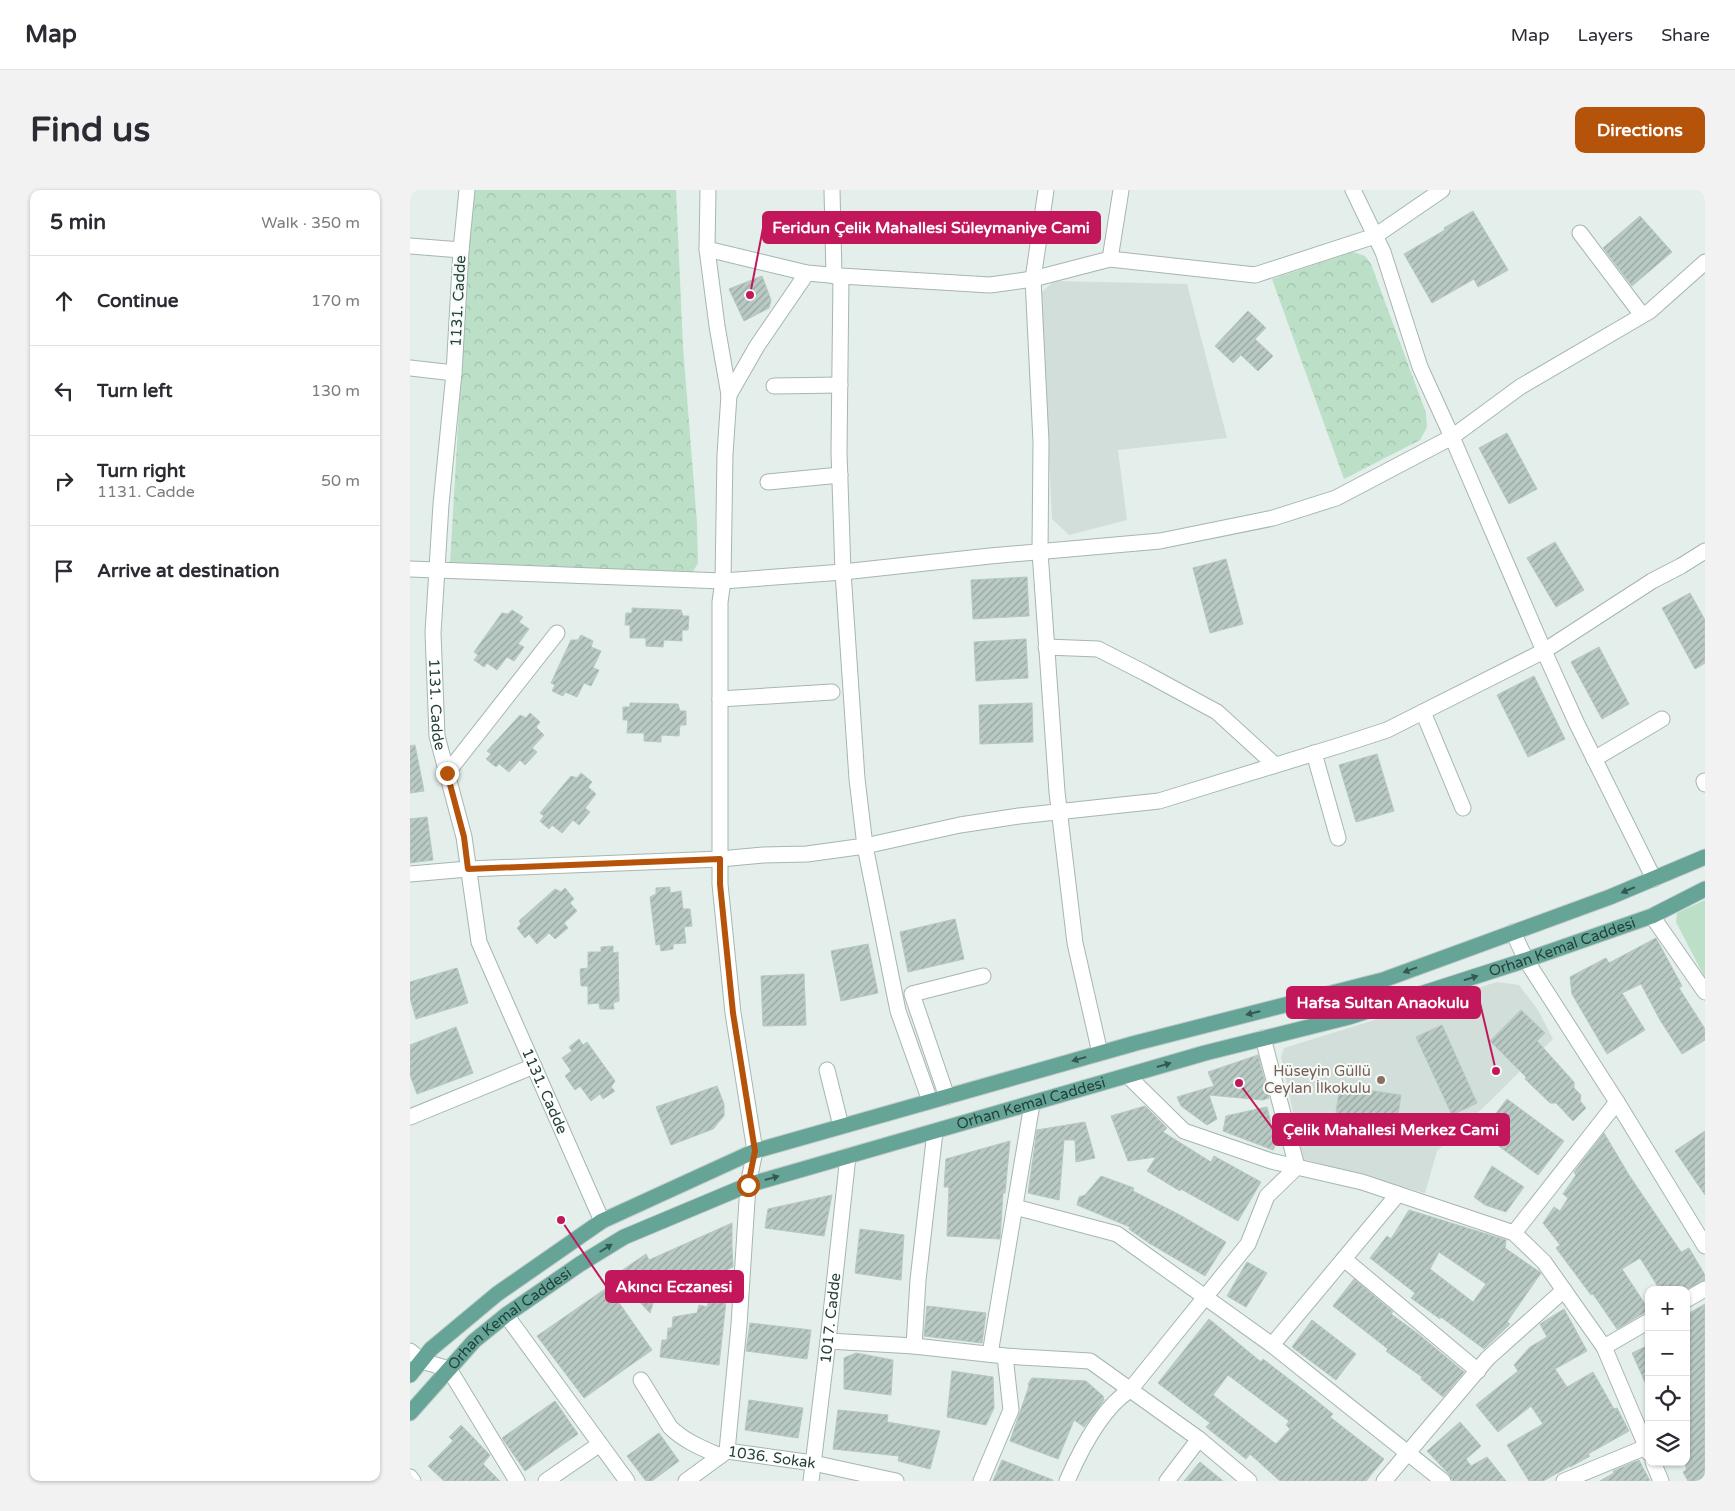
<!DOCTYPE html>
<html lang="en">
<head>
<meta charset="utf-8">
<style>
	body { margin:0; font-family:"Varela Round",sans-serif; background:#f2f2f3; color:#2b2b33 }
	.controls { position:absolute; right:15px; bottom:15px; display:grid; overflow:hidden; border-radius:10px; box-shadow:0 1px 4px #0004 }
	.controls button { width:45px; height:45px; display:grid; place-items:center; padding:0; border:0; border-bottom:1px solid #e1e1e2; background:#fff; color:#2b2b33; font:25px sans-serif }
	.stop { position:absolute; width:15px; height:15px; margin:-11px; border:4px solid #b45309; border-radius:50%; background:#fff }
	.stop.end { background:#b45309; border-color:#fff; box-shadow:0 1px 5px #0008 }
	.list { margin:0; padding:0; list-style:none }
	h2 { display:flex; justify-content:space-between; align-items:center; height:65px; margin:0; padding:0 20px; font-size:21px }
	h2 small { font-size:16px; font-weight:400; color:#7c7c81 }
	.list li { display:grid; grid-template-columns:32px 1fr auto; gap:15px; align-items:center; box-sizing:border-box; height:90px; padding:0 20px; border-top:1px solid #e1e1e2 }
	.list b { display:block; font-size:19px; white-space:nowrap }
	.list p { margin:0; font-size:16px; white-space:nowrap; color:#7c7c81 }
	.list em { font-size:16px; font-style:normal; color:#7c7c81 }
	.icon { flex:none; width:28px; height:28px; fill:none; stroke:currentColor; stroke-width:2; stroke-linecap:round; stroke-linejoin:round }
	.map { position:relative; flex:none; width:1295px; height:1291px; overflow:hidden; border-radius:10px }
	header { display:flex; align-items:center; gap:30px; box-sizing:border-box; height:70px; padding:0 25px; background:#fff; border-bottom:1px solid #e1e1e2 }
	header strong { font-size:24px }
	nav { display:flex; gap:28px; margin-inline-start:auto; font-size:18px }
	.intro { display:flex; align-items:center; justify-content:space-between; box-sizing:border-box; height:120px; padding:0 30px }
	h1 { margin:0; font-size:35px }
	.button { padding:12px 22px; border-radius:10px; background:#b45309; color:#fff; font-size:18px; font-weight:700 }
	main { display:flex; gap:30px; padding:0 30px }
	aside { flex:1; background:#fff; border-radius:10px; box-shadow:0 1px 4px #0004 }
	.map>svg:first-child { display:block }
	.built { fill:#d2ded9 }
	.green { fill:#bcdfc7 }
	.park { fill:url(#park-crowns) }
	.building { fill:url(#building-hatch); stroke:#b6c8c1; fill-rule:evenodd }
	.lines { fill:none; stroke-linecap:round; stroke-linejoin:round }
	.minor-casing { stroke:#a6b6b2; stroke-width:17 }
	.major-casing { stroke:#c1cac8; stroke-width:17 }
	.minor { stroke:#fff; stroke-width:15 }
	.major { stroke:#67a498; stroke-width:15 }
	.oneway { fill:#335952 }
	.route { stroke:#b45309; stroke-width:6 }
	.education-dot { fill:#8d6e63; stroke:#f5faf7; stroke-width:2 }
	.labels { text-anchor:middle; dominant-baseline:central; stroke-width:4; stroke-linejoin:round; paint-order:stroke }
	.street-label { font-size:15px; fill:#22403a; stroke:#f5faf7 }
	.education-label { font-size:15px; fill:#785e54; stroke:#f5faf7; text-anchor:end }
	.leader { fill:none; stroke:#c2185b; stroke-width:2 }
	.callout-dot { fill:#c2185b; stroke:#f5faf7; stroke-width:2 }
	.callout { fill:#c2185b; stroke:#c2185b; stroke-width:2 }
	.callout-label { font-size:16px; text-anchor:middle; font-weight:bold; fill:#fff }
</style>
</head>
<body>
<header>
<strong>Map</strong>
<nav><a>Map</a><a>Layers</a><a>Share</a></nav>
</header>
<div class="intro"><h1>Find us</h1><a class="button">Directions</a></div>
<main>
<aside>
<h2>5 min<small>Walk · 350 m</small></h2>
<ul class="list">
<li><svg class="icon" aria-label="ahead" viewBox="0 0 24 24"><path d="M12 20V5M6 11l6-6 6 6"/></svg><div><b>Continue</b></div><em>170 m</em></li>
<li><svg class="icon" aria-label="left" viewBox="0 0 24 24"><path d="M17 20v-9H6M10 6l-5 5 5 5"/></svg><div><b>Turn left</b></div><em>130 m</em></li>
<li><svg class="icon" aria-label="right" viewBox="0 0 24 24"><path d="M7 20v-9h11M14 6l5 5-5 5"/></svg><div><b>Turn right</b><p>1131. Cadde</p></div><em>50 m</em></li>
<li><svg class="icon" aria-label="arrive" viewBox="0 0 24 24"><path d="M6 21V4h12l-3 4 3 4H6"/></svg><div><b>Arrive at destination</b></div></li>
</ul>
</aside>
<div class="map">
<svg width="1295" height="1291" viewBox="0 0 1295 1291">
	<defs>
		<pattern id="park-crowns" width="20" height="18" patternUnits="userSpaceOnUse" patternTransform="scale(1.25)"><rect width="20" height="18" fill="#bcdfc7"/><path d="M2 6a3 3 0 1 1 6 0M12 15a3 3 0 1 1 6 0" fill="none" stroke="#a1c0ac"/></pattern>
		<pattern id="building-hatch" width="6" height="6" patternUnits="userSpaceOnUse" patternTransform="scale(1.25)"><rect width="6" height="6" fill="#b9c9c3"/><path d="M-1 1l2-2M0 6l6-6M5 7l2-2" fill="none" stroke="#96a59f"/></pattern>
	</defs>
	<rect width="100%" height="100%" fill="#e4eeea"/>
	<!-- built -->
	<path class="built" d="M644 91 777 94 817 248 708 260 717 330 659 345 642 329 631 103Z
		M1087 792 1109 795 1128 820 1143 849 1079 912 1027 961 1015 1003 893 969 871 867 874 858Z"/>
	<!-- green -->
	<path class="green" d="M1295 710V788L1266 732 1267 723Z"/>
	<!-- park -->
	<path class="park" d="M62 0H266L273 157 287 333 288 373 281 385 49 378 40 373Z
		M943 62 955 66 961 74 1016 223 1017 237 1010 250 934 289 862 89Z"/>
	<!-- building -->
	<path class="building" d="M1063 21 1098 80 1068 97 1064 89 1022 113 994 64 1035 40 1034 38Z
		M1230 26 1262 62 1222 96 1193 58Z
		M352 86 361 110 359 118 334 131 319 99Z
		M838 121 856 138 845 149 863 166 848 181 831 165 823 173 805 156Z
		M1097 243 1127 299 1099 314 1069 258Z
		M1145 352 1174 400 1146 417 1117 368Z
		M816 369 833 434 800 443 783 378Z
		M617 387 619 426 563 429 561 390Z
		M1280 403 1295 430V473L1285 479 1252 418Z
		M222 418 271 420 273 426H279L278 440H272V451L254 450 253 457 236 456V448H220V435H215L216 423H222Z
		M102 420 113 427 109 432 119 439 108 454 114 457 104 471 97 467 87 480 77 473 74 477 64 470 68 465 64 462 92 423 98 424Z
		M171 445 183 451 181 457 191 461 183 478 189 480 181 496 174 493 167 507 155 502 153 506 142 501 145 495 141 493 161 450H168Z
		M616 449 618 488 566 491 564 452Z
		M1189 457 1219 514 1192 529 1161 472Z
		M1124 486 1155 549 1118 567 1087 505Z
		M220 513 268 514 270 521H276V535H270L269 546 251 545V552L234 551V543H217L218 530H213V517H220Z
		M622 513 623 552 570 554 569 515Z
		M120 523 130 532 126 537 134 545 122 558 127 562 115 575 110 570 99 582 89 574 86 577 76 569 81 564 77 561 110 525 116 528Z
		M5 555 14 601 0 603V556Z
		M967 564 984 621 946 632 929 575Z
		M171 583 182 592 178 597 186 604 175 618 180 622 169 635 163 630 152 643 142 635 139 639 130 631 134 626 130 623 161 586 167 588Z
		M17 627 23 670 0 673V629Z
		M260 697V703L271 701 273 719H280L282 736 274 737 276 753 263 754V759L251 761 250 754 246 755 240 707 246 704V698Z
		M155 698 164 709 160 713 167 721 154 733 158 738 145 749 139 743 127 754 119 744 115 748 107 738 111 734 109 731 145 699 151 702Z
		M545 729 554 769 498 782 490 742Z
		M1246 748 1272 796 1269 798 1295 839V850L1272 864 1250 830 1231 794 1212 803 1235 840 1197 864 1162 804 1160 787 1196 768 1199 773Z
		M458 754 468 803 431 811 421 761Z
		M203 756V763L208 762 209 811 203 813 204 819H190L189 813 178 814V796H171L170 779 178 778V762H191V757Z
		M47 778 58 813 6 829 0 808V792Z
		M394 784 396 835 353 836 351 786Z
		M1111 820 1135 843 1127 851 1164 892V898L1171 905 1170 911 1176 918 1163 931 1146 913H1140L1115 889 1116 887 1080 851Z
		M1032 835 1067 913 1042 925 1006 847Z
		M46 837 63 883 7 904 0 885V855Z
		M169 849 173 855 177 852 205 891 201 897 205 901 193 909 190 904 181 911 170 896 165 900 155 886 161 881 152 868 162 861 159 857Z
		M848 865 859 908 853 910 799 905 807 929 797 935 771 916 767 907 804 896 798 882Z
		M307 896 314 914V926L303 939 261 955 246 917Z
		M930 896 991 905 986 938 925 929Z
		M1097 909 1154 951 1128 985 1071 943Z
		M735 916 757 938 753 942 801 972 804 966 851 992 828 1031 771 999 770 1001 737 981 746 967 718 971 701 926Z
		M857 917 866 954 863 960 813 941 816 926Z
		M675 932 685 968 666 972 665 950H654L649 1010 618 1003 627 940Z
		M1295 941V1005L1265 961Z
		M1194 943 1219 985 1271 1062 1279 1058 1295 1085V1090L1275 1100H1250L1230 1068 1212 1079 1239 1120 1207 1139 1183 1104 1181 1105 1146 1058 1150 1055 1133 1033 1144 1017 1150 1021 1158 1008 1153 1004 1166 985 1164 982Z
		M600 951 595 1003H593L590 1049 537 1046 539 997H534L536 969Z
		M1082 976 1114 997 1096 1022 1075 1015 1064 1007Z
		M691 986 724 998 723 1001 770 1025 816 1052 795 1086 739 1053 719 1039 720 1037 667 1015 669 1007 675 1005Z
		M422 1005 414 1046 355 1038 358 1019Z
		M999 1020 1096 1050 1095 1058 1131 1083 1097 1132 1100 1134 1074 1159 1031 1127 1030 1129 1001 1108 1005 1103 960 1068 977 1046 981 1049ZM1029 1062 1076 1094 1063 1112 1020 1079Z
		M322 1033V1057L323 1077 268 1102 262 1089 248 1097 240 1123 209 1090 211 1088 208 1083 236 1064 239 1070Z
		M450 1039 494 1045 491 1090 445 1083Z
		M837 1072 857 1083 836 1117 817 1106Z
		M944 1089 983 1122 981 1124 1007 1143 1054 1182 1033 1207 1011 1189 1012 1187 976 1161 978 1159 923 1116Z
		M198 1097 242 1160 174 1208 127 1146Z
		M299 1110 316 1111 309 1175 250 1167 252 1150H257L258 1138H262L263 1127 287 1123 289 1115 297 1117Z
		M1295 1114V1291H1278L1273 1282 1276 1280V1125Z
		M517 1116 576 1123 572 1153 514 1146Z
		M1154 1119 1177 1161 1145 1179 1157 1197 1183 1182 1204 1219 1207 1218 1219 1241 1178 1264 1180 1266 1160 1277V1276L1133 1291H1119L1097 1255 1133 1234 1121 1216 1088 1242 1066 1215 1108 1181 1104 1175 1120 1157 1137 1147 1130 1134Z
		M799 1129 851 1172 853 1169 897 1203 923 1224 920 1227 974 1269 956 1291H870L840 1264 836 1269 796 1237 800 1233 748 1193ZM818 1185 879 1231 876 1235 880 1239 866 1254 803 1205Z
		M902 1130 946 1164 926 1190 882 1157Z
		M340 1133 401 1140 397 1169 336 1161Z
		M1239 1155V1201L1222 1163Z
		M446 1163 483 1170 481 1205 434 1199V1168Z
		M542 1181 583 1187 584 1218 576 1235 537 1227Z
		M622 1188 676 1191 693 1206 694 1210 674 1237 664 1230 648 1269 600 1251 619 1196 618 1194Z
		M339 1210 393 1218 388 1248 335 1240Z
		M145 1211 168 1244 115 1281 92 1248Z
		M428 1220 478 1225 477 1232 530 1241 520 1279 488 1271 489 1266 423 1259Z
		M1050 1232 1071 1256 1056 1269 1061 1276 1077 1267 1096 1291H1043L1039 1284 1017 1261Z
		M51 1235 80 1265 73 1274 90 1291H34L18 1276 43 1251 39 1247Z
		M249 1243 269 1271 242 1291H236L217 1266Z
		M592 1270 643 1290V1291H583Z
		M1229 1270 1240 1291H1190L1204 1283 1203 1281Z
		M790 1272 813 1291H774Z"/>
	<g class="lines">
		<defs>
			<g id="minor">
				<path id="s1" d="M57 0 51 60 44 183 31 314 23 443 27 546 54 647 69 752 192 1031"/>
				<path d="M298 0 297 59 307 136 319 205 315 264 313 391 310 412V694L323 823 345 961 338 995 329 1135 317 1261"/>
				<path d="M422 0 424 86"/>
				<path d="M636 0 623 89 631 252 630 362 647 602 665 753 690 863"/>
				<path d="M943 0 973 62 1010 177 1042 247 1134 461 1167 534 1244 689"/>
				<path d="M1170 43 1232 125"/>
				<path d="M0 56 51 60"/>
				<path d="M297 59 397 83 431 86 580 95 623 89 700 69 845 85 965 46 1032 0"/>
				<path d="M700 69 711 0"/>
				<path d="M431 86 429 262 433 382 447 589 455 656 488 821 520 911"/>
				<path d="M0 178 44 183"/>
				<path d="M364 196 430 195"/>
				<path d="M319 205 347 156 397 83"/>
				<path d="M358 292 430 285"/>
				<path d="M0 379 313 391 433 382 580 366 750 351 863 328 926 308 1042 247 1110 197 1240 121 1295 72"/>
				<path d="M636 457 688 459 735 483 807 522 865 575"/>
				<path d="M310 509 422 502"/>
				<path d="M1013 522 1053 618"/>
				<path d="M904 563 928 648"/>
				<path d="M1184 569 1252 529"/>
				<path d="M37 583 147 443"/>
				<path d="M1294 591 1295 594"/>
				<path d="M0 684 58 679 310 669 353 665 397 664 455 656 550 635 609 626 749 611 931 555 977 540 1134 461 1242 391 1271 376 1295 361"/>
				<path d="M1242 726 1295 802"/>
				<path d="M1103 742 1116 770 1207 912 1295 1056"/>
				<path d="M417 880 431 936"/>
				<path d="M718 886 774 941 861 971 952 992 1104 1043 1134 1072 1194 1157 1239 1263"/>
				<path d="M537 907 502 804 573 786"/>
				<path d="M0 927 124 876"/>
				<path d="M605 1017 707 1044 862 1155 1033 1291"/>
				<path d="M1104 1043 1207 912"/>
				<path d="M934 1069 1068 1181"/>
				<path d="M1276 1110 1295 1099"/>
				<path d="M96 1125 217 1291"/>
				<path d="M418 1151 504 1156 595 1166 680 1171 789 1249 839 1291"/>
				<path d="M862 1155 988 1004"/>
				<path d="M504 1156 508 1090 525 942"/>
				<path d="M1194 1157 1239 1131"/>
				<path d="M0 1161 12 1171 39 1179 107 1291"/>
				<path d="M580 1164 622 914"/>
				<path d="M231 1190 260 1237C274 1251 292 1258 310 1266"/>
				<path d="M1243 1272 1251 1291"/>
				<path d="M0 1287 3 1291"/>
				<path d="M136 1291 190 1254"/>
				<path id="s2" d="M276 1291 317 1261 403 1273 486 1291"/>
				<path id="s3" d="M401 1291 418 1151 438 966"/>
				<path d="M571 1291 601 1220 595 1166"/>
				<path d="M657 1291C670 1261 692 1218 720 1200L838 1054 857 1006 887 977 853 848"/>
				<path d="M757 1291 789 1249"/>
				<path d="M974 1291 1078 1168 1154 1100"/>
				<path d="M1154 1291 1236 1257"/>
			</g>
			<g id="major">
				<path d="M0 1185 21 1159 87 1104 192 1031 345 961 726 853 973 790 1200 707 1295 667"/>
				<path id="s4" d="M0 1223 64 1151 96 1125 170 1074 214 1047 338 995 795 863 939 827 1116 770 1242 726 1295 699"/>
			</g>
		</defs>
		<!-- minor casing -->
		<use href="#minor" class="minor-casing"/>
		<!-- major casing -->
		<use href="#major" class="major-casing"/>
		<!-- minor -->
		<use href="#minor" class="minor"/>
		<!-- major -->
		<use href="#major" class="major"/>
	</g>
	<!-- one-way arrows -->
	<defs><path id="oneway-solid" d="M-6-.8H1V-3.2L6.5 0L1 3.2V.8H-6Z" transform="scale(1.25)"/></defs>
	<g class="oneway">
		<use href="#oneway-solid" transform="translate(1218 700) rotate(157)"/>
		<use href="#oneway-solid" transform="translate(1000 780) rotate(160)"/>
		<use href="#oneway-solid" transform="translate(1061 788) rotate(-18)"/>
		<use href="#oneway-solid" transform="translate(843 823) rotate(166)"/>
		<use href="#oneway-solid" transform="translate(669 869) rotate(164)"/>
		<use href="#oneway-solid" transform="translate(754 875) rotate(-16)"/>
		<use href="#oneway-solid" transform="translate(362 988) rotate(-16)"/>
		<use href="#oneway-solid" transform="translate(196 1058) rotate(-32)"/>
	</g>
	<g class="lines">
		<!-- route -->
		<path class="route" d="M37 583 54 647 58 679 310 669V694L323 823 345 961 338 995"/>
	</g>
	<!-- markers -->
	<circle class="education-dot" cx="971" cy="890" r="5"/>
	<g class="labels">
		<!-- street labels -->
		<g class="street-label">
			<text transform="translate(48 111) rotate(-87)">1131. Cadde</text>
			<text stroke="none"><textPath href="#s1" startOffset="516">1131. Cadde</textPath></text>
			<text stroke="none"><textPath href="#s4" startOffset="1262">Orhan Kemal Caddesi</textPath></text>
			<text stroke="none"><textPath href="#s1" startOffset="921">1131. Cadde</textPath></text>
			<text stroke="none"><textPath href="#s4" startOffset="708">Orhan Kemal Caddesi</textPath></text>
			<text stroke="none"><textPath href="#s3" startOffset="164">1017. Cadde</textPath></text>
			<text stroke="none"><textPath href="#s4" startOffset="138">Orhan Kemal Caddesi</textPath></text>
			<text stroke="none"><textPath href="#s2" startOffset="96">1036. Sokak</textPath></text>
		</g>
		<!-- education labels -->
		<g class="education-label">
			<text x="961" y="881">Hüseyin Güllü<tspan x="961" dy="17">Ceylan İlkokulu</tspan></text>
		</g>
	</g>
	<!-- callouts -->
	<path class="leader" d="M340 105L353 38M1086 881L1070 813M829 893L863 939M151 1030L196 1096"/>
	<g class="callout-dot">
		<circle cx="340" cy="105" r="5"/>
		<circle cx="1086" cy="881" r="5"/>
		<circle cx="829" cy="893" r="5"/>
		<circle cx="151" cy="1030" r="5"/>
	</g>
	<g class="callout">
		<rect x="353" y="22" width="337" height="31" rx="5"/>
		<rect x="877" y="797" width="193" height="31" rx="5"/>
		<rect x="863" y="924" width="236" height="31" rx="5"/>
		<rect x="196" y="1081" width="137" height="31" rx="5"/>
	</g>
	<g class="callout-label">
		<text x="521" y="43">Feridun Çelik Mahallesi Süleymaniye Cami</text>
		<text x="973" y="818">Hafsa Sultan Anaokulu</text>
		<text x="981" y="945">Çelik Mahallesi Merkez Cami</text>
		<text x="264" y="1102">Akıncı Eczanesi</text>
	</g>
</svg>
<div class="controls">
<button>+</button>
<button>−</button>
<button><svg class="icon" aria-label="locate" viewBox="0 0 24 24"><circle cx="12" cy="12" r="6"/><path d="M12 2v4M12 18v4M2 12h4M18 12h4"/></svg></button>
<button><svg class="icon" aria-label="layers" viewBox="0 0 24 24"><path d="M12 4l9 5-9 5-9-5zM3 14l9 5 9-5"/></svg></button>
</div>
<div class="stop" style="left:338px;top:995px"></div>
<div class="stop end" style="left:37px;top:583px"></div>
</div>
</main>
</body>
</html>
